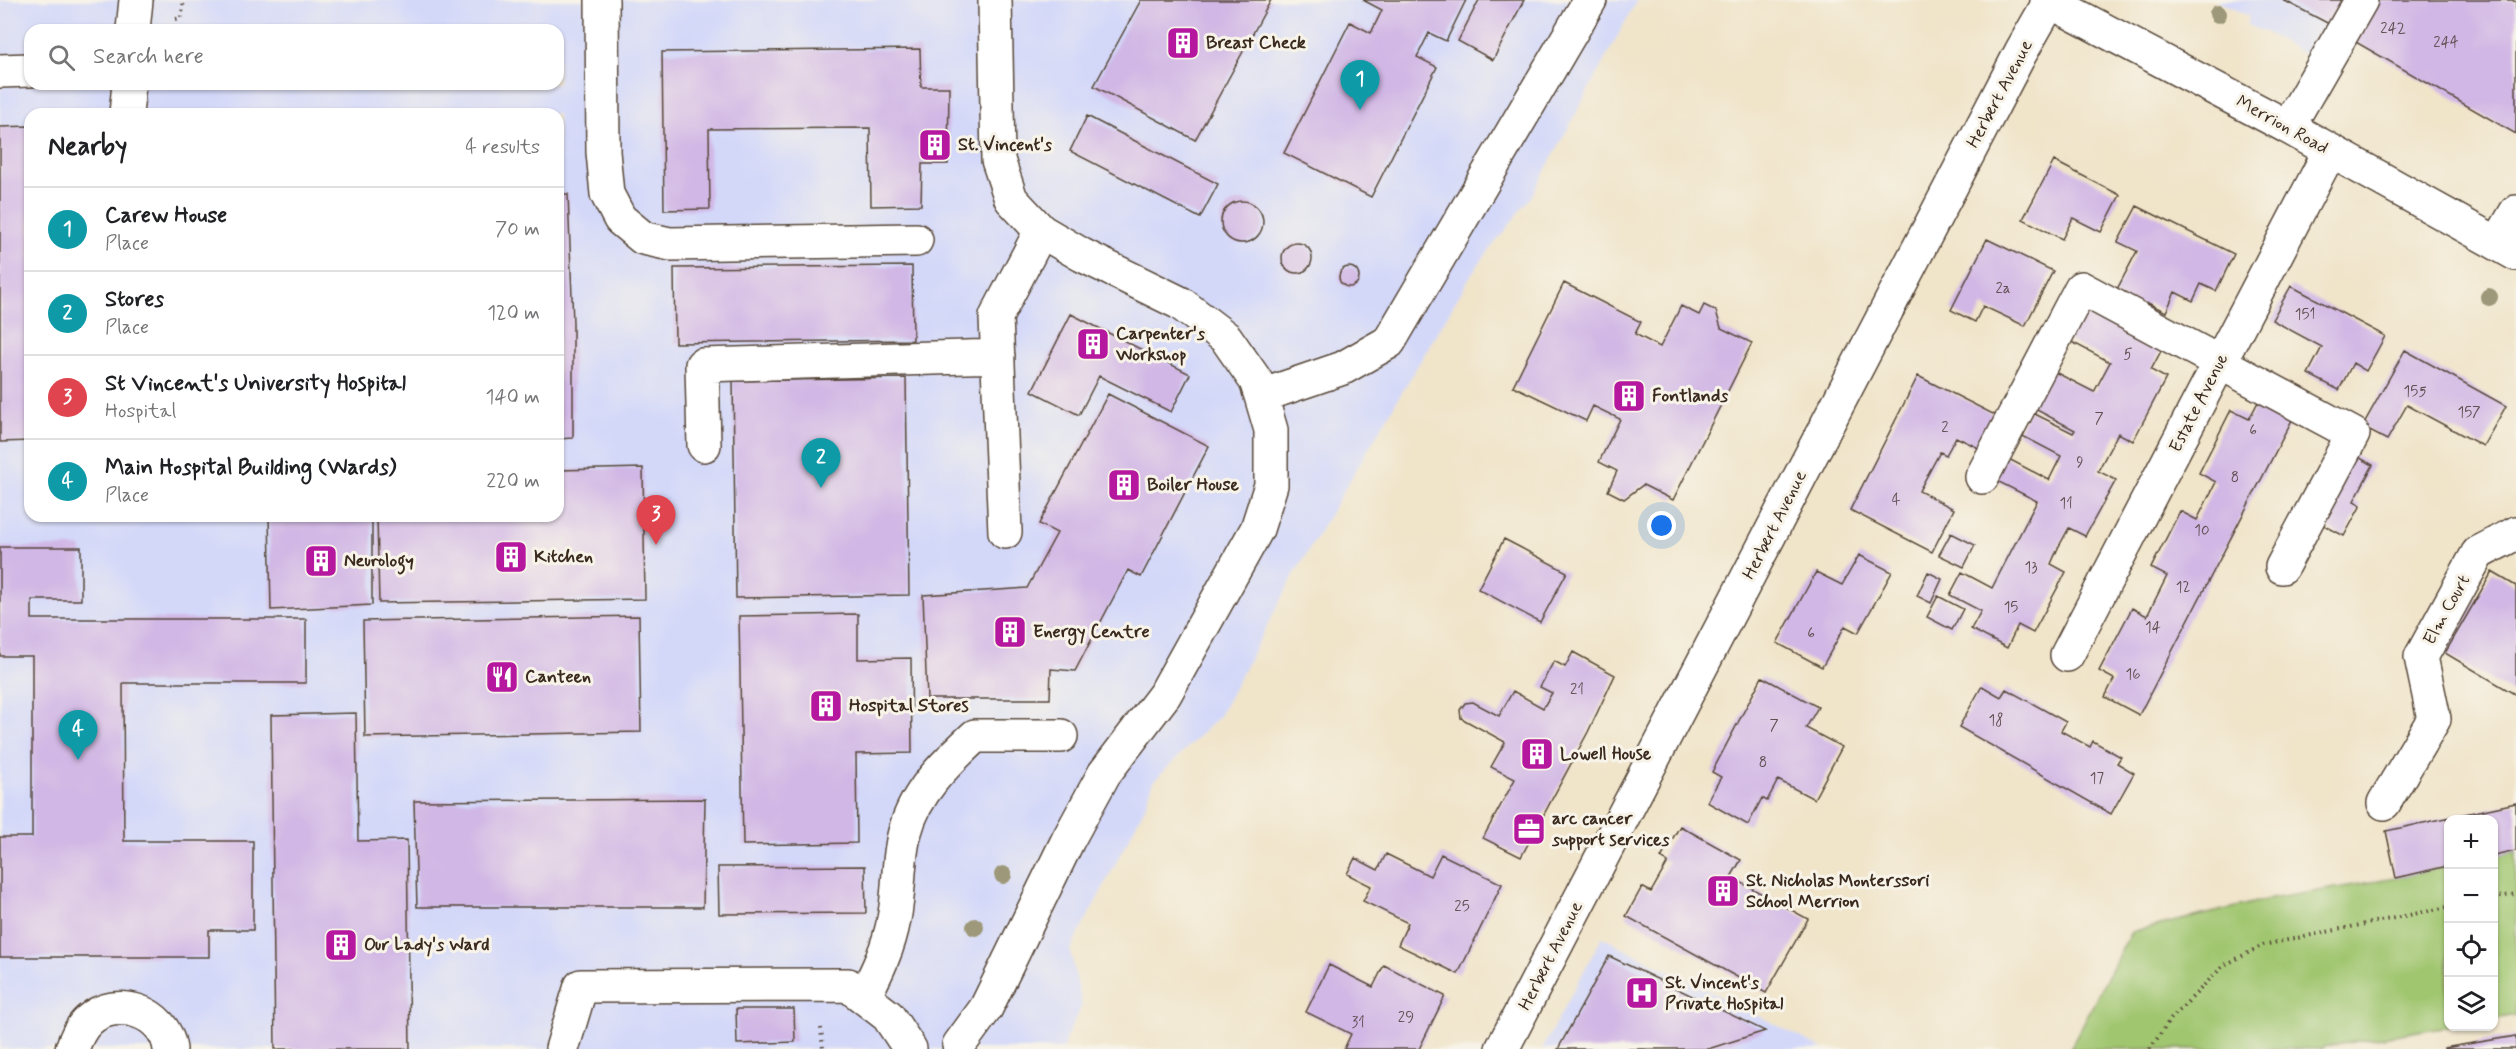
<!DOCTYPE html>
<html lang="en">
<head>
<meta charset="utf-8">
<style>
	body { margin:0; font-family:Mynerve,sans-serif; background:#f6f6f6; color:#202124 }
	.controls { position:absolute; right:18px; bottom:18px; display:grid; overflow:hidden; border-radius:12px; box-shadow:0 2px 4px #0004 }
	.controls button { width:54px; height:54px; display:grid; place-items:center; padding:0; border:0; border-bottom:2px solid #e0e0e0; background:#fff; color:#202124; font:30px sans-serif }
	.you { position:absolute; left:1662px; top:526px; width:21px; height:21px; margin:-15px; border:4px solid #fff; border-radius:50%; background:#1a73e8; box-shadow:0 0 0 9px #1a73e833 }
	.badge { display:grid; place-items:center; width:39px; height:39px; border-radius:50%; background:#b45309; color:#fff; font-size:20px; font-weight:700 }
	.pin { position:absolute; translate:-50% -50px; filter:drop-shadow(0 2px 3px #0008) }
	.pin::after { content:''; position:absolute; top:32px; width:21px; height:18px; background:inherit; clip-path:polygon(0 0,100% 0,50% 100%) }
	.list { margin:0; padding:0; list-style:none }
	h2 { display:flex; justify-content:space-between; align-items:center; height:78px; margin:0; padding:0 24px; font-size:26px }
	h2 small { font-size:20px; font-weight:400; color:#757577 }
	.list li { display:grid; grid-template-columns:39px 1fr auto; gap:18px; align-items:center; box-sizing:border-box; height:84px; padding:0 24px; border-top:2px solid #e0e0e0 }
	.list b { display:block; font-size:22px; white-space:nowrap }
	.list p { margin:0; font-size:20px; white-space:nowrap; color:#757577 }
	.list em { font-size:20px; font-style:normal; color:#757577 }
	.icon { flex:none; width:33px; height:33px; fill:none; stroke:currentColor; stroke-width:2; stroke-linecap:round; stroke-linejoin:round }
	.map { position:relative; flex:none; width:2516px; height:1049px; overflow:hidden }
	.search { position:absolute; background:#fff; box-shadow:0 2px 4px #0004; left:24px; top:24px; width:540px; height:66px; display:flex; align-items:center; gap:15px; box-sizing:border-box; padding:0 21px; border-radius:18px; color:#757577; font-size:22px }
	.panel { position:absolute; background:#fff; box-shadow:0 2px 4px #0004; left:24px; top:108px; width:540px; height:414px; border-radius:18px }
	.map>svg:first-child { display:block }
	.built { fill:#d3d8f9; fill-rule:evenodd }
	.green { fill:#a0c670; stroke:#6e7847; stroke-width:1.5 }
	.building { fill:#d1b7e5 }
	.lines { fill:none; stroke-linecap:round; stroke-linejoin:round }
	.minor-casing { stroke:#564638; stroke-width:36 }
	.major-casing { stroke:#564638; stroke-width:36 }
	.path { stroke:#564638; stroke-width:4; stroke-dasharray:1.5 4.5; stroke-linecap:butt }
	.minor { stroke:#fff; stroke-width:33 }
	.major { stroke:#fff; stroke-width:33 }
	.tree { fill:#9d9879 }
	.labels { text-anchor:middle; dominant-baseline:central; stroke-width:6; stroke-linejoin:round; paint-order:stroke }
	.number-label { font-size:15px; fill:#604d50 }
	.poi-label { font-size:18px; font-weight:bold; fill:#3b2a1e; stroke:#f7f3e8; text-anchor:start }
	.street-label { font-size:18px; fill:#3b2a1e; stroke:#f7f3e8 }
</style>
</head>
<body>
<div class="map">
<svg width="2516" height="1049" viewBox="0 0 2516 1049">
	<rect width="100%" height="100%" fill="#f7f3e8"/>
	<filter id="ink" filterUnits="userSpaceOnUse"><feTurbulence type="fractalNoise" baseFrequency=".0167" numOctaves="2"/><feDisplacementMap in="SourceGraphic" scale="12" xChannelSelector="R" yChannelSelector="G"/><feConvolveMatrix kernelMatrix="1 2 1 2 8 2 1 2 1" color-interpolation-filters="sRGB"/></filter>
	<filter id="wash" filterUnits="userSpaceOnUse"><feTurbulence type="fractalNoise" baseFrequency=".008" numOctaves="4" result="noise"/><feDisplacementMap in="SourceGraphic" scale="24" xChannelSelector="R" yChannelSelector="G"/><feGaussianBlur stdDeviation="1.35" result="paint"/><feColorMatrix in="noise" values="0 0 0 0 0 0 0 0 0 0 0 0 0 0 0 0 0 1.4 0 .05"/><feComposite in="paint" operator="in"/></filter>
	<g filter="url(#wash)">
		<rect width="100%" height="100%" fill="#f0e4c9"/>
		<!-- built -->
		<path class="built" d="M0 0H1637L1531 197 1474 270 1294 575 1219 716 1154 781 1145 807 1070 951 1082 1005 1065 1040 1064 1049H0ZM30 30H558V84H30ZM30 114H558V516H30Z
			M2216 0H2378L2338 72 2263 31 2246 25 2249 16Z
			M1602 937 1824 1049H1542Z"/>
		<!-- green -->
		<path class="green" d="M2516 851V1015L2494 1019V856Z
			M2448 866V1026L2323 1047V1049H2070L2131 932 2265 900 2396 878Z"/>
		<g id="blocks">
			<!-- building -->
			<path class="building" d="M1141 0H1271L1195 140 1094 86Z
				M1363 0H1466L1446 41 1429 33 1417 57 1437 67 1371 197 1284 153 1350 22 1371 33 1382 10Z
				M1479 0H1524L1493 60 1458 41Z
				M2283 0H2349L2335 27Z
				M2378 0H2512L2516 2V134L2354 41Z
				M920 49 921 87H949L948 164H922L921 205 871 206 870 128 709 129 710 209 664 210 662 52Z
				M1087 116 1218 184 1200 218 1070 151Z
				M30 126V441L0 442V127Z
				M2054 161 2120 195 2101 232 2073 218 2062 239 2023 219Z
				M558 194H568L573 323V438L558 439Z
				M1221 222a21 21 0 1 1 42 0a21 21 0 1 1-42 0Z
				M2137 206 2234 254 2216 291 2201 284 2193 301 2175 292 2166 312 2148 303 2144 311 2114 295 2137 251 2118 242Z
				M1987 239 2053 271 2025 326 1983 306 1975 322 1951 310Z
				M1282 258a15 15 0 1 1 30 0a15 15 0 1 1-30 0Z
				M912 266 913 340 675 343 674 268Z
				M1339 277a10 10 0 1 1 20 0a10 10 0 1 1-20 0Z
				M1564 283 1641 322 1635 334 1660 347 1681 306 1699 315 1704 305 1716 311 1721 328 1752 343 1673 500 1643 485 1624 499 1608 491 1617 471 1599 462 1620 419 1593 406 1586 421 1513 386Z
				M2291 286 2385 336 2366 371 2353 363 2339 390 2308 374 2322 347 2272 320Z
				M2082 307 2162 349 2151 370 2166 378 2133 441 2118 433 2098 471 2116 480 2085 536 2069 528 2058 548 2051 564 2066 572 2033 633 2018 625 2007 648 1971 629 1981 611 1950 595 1962 572 1992 588 2037 501 1993 479 2005 457 2049 480 2061 456 2017 433 2029 411 2073 433 2075 430 2031 407 2051 370 2094 392 2110 362 2066 339Z
				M1071 314 1190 374 1171 412 1099 376 1079 415 1032 391Z
				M2405 350 2506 406 2483 446 2407 405 2387 440 2362 427Z
				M1918 376 2003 419 1987 452 1956 437 1946 455 1940 452 1919 491 1954 509 1932 552 1850 510Z
				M906 378 909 595 736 598 733 381Z
				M1108 394 1209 446 1141 577 1128 570 1075 671 1051 669 1050 699H927L923 595 1027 588 1057 533 1039 524Z
				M2258 402 2292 420 2139 715 2105 697 2114 679 2099 671 2132 608 2147 616 2167 576 2151 568 2180 511 2197 520 2216 482 2199 473 2231 410 2249 419Z
				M2351 453 2373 465 2354 501 2361 505 2344 536 2316 521Z
				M643 468 645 599 379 603 377 516H558V470Z
				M269 516H372V605L271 610Z
				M1951 533 1975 545 1964 567 1939 555Z
				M1504 539 1567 572 1540 622 1478 589Z
				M0 547H81V600H32V619H306V683H123L124 841H253V930H209V957H0V837H32V656H0Z
				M1859 555 1892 572 1858 633 1845 626 1822 667 1777 643 1816 572 1842 585Z
				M1928 572 1942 579 1931 603 1917 596Z
				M2492 572 2516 586V695L2445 653Z
				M1938 596 1963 609 1952 630 1927 617Z
				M858 614V659L911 658 912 753 856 754 857 843 743 845 739 616Z
				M639 616 641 732 365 737 363 621Z
				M1573 652 1615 675 1588 732 1521 857 1483 838 1515 779 1491 767 1505 742 1461 718 1460 710 1465 703 1473 702 1499 716 1513 691 1543 708 1552 693 1540 687 1554 661 1565 667Z
				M1762 677 1818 707 1806 728 1842 747 1814 799 1778 780 1767 801 1762 798 1748 825 1707 802 1721 777 1712 772Z
				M1982 686 2001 697 2006 689 2066 722 2061 731 2090 747 2093 741 2121 757 2117 763 2134 773 2111 814 1959 727Z
				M356 713 358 841 407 840 410 1049H275L271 715Z
				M705 799 703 907H417L414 801Z
				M2516 803V851L2494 856 2493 819H2448V866L2396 878 2386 831Z
				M1680 826 1741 860 1731 877 1808 919 1766 993 1626 916 1642 887 1651 892 1668 862 1661 858Z
				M1386 854 1430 876 1441 854 1502 884 1458 974 1398 945 1408 923 1363 901 1371 886 1347 874 1355 858 1378 870Z
				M865 866 866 913 719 914 718 867Z
				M1609 956 1765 1031 1708 1049H1558Z
				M1329 965 1373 987 1384 965 1445 996 1419 1049H1344L1351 1034 1306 1012Z
				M736 1009H794L795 1042 737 1044Z
				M2516 1036V1049H2444V1048Z"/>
		</g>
	</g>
	<g filter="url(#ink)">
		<use href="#blocks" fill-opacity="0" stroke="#564638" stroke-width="1.5"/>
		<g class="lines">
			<defs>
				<path id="minor" d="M602 0 603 152 607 194 620 219 643 238 670 244 916 240
					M133 30 136 0
					M0 71 30 70
					M126 114 129 84
					M2288 127 2361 0
					M2498 243 2516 212
					M1261 396 1343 368 1389 342 1590 0
					M704 445 702 365 998 356
					M1982 477 2081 288 2353 434 2282 567
					M1005 532 996 317 1041 231
					M2067 655 2330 151
					M2384 803 2434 719 2421 657 2478 553 2516 533
					M864 997C877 972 889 947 894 919 900 891 897 860 905 832 915 792 946 763 975 736H1061
					M959 1045 986 1008 1068 840 1104 774 1165 694 1257 529 1271 485V430L1261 396 1256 381 1226 338 1180 303 1082 255 1041 231 1011 199 998 160 995 0
					M72 1049C76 1038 80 1028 89 1020 116 996 165 1011 170 1049
					M562 1049 581 986 848 985 888 1016 910 1049
					M1502 1049 2021 52 2050 1"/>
				<path id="major" d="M2047 0 2288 127 2516 254"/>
			</defs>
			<!-- minor casing -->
			<use href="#minor" class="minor-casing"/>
			<!-- major casing -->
			<use href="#major" class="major-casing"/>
			<!-- path -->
			<path class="path" d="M176 19 181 18 184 0
				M2494 898 2516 894
				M821 1028 823 1049
				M2150 1049 2169 1021 2223 966 2263 945 2448 907"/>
			<!-- minor -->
			<use href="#minor" class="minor"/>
			<!-- major -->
			<use href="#major" class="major"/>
		</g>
		<!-- trees -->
		<g class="tree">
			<circle cx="2218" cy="14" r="9"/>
			<circle cx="2489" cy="297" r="9"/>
			<circle cx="1003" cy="875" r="9"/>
			<circle cx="975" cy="927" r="9"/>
		</g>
	</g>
	<!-- icons -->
	<defs>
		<symbol id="building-square" viewBox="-11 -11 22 22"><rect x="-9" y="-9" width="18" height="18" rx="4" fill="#b5179e" stroke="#f7f3e8"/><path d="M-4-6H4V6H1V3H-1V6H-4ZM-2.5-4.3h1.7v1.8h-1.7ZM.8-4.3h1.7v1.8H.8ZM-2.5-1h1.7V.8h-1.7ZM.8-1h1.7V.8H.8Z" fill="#fff"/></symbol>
		<symbol id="restaurant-square" viewBox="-11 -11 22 22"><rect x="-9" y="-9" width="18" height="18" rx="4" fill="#b5179e" stroke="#f7f3e8"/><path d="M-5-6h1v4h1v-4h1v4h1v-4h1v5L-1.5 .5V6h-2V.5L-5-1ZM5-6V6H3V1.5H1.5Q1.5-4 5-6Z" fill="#fff"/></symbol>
		<symbol id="office-square" viewBox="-11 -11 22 22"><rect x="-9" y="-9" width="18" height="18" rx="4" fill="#b5179e" stroke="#f7f3e8"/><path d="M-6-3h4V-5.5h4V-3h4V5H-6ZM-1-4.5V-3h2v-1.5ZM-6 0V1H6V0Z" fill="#fff"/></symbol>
		<symbol id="hospital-square" viewBox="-11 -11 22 22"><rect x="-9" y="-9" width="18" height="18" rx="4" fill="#b5179e" stroke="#f7f3e8"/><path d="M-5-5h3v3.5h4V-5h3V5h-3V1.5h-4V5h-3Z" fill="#fff"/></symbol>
	</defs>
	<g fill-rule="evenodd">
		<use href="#building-square" x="1164" y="24" width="38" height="38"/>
		<use href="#building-square" x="916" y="126" width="38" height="38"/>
		<use href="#building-square" x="1074" y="325" width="38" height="38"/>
		<use href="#building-square" x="1610" y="377" width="38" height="38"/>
		<use href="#building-square" x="1105" y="466" width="38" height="38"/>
		<use href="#building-square" x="492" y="538" width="38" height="38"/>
		<use href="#building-square" x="302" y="542" width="38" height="38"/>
		<use href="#building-square" x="991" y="613" width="38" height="38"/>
		<use href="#restaurant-square" x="483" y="658" width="38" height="38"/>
		<use href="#building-square" x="807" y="687" width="38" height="38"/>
		<use href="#building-square" x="1518" y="735" width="38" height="38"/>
		<use href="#office-square" x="1510" y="810" width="38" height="38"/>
		<use href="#building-square" x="1704" y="872" width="38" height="38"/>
		<use href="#building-square" x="322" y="926" width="38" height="38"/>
		<use href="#hospital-square" x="1623" y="974" width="38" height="38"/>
	</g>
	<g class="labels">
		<!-- number labels -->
		<g class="number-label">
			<text x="2393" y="29">242</text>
			<text x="2446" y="43">244</text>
			<text x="2003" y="289">2a</text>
			<text x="2305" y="315">151</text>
			<text x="2128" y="355">5</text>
			<text x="2415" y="392">155</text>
			<text x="2469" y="413">157</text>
			<text x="2099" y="419">7</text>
			<text x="1945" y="428">2</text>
			<text x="2253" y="431">6</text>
			<text x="2080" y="463">9</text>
			<text x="2235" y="478">8</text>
			<text x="1896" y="500">4</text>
			<text x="2066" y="504">11</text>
			<text x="2202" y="531">10</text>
			<text x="2031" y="568">13</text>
			<text x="2183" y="588">12</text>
			<text x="2011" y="608">15</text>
			<text x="2153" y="628">14</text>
			<text x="1811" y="634">6</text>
			<text x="2133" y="675">16</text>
			<text x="1577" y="690">21</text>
			<text x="1996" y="721">18</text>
			<text x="1774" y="726">7</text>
			<text x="1763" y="763">8</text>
			<text x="2097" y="779">17</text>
			<text x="1462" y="907">25</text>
			<text x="1406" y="1018">29</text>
			<text x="1358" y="1023">31</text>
		</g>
		<!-- poi labels -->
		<g class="poi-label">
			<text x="1206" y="43">Breast Check</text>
			<text x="958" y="145">St. Vincent's</text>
			<text x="1116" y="334">Carpenter's<tspan x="1116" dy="21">Workshop</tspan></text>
			<text x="1652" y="396">Fontlands</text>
			<text x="1147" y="485">Boiler House</text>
			<text x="534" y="557">Kitchen</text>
			<text x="344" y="561">Neurology</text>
			<text x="1033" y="632">Energy Centre</text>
			<text x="525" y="677">Canteen</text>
			<text x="849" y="706">Hospital Stores</text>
			<text x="1560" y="754">Lowell House</text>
			<text x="1552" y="819">arc cancer<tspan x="1552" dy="21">support services</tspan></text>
			<text x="1746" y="881">St. Nicholas Monterssori<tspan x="1746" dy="21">School Merrion</tspan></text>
			<text x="364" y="945">Our Lady's Ward</text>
			<text x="1665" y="983">St. Vincent's<tspan x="1665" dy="21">Private Hospital</tspan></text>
		</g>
		<!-- street labels -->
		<g class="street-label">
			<text transform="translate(2000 94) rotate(-62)">Herbert Avenue</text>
			<text transform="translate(2282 125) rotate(29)">Merrion Road</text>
			<text transform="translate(2199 403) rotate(-63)">Estate Avenue</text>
			<text transform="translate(1775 525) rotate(-63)">Herbert Avenue</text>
			<text transform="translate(2447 610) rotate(-61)">Elm Court</text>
			<text transform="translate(1551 956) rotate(-63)">Herbert Avenue</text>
		</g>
	</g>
</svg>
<div class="controls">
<button>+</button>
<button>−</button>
<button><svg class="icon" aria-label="locate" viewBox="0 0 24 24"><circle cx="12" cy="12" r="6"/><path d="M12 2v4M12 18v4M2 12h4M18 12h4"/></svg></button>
<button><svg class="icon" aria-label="layers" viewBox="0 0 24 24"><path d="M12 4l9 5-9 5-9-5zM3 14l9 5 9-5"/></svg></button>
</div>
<div class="you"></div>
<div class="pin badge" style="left:1360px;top:110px;background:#0f9aa8">1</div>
<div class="pin badge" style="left:821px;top:488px;background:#0f9aa8">2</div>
<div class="pin badge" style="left:656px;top:545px;background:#e0444e">3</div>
<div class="pin badge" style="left:78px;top:760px;background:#0f9aa8">4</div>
<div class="search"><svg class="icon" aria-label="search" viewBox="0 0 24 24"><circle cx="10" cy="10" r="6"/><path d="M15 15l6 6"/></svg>Search here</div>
<section class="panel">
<h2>Nearby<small>4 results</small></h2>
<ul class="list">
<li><span class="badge" style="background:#0f9aa8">1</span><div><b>Carew House</b><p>Place</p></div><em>70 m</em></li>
<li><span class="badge" style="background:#0f9aa8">2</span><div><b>Stores</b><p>Place</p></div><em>120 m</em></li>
<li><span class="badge" style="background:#e0444e">3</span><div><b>St Vincent's University Hospital</b><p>Hospital</p></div><em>140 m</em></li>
<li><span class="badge" style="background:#0f9aa8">4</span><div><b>Main Hospital Building (Wards)</b><p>Place</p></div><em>220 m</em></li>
</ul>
</section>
</div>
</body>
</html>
